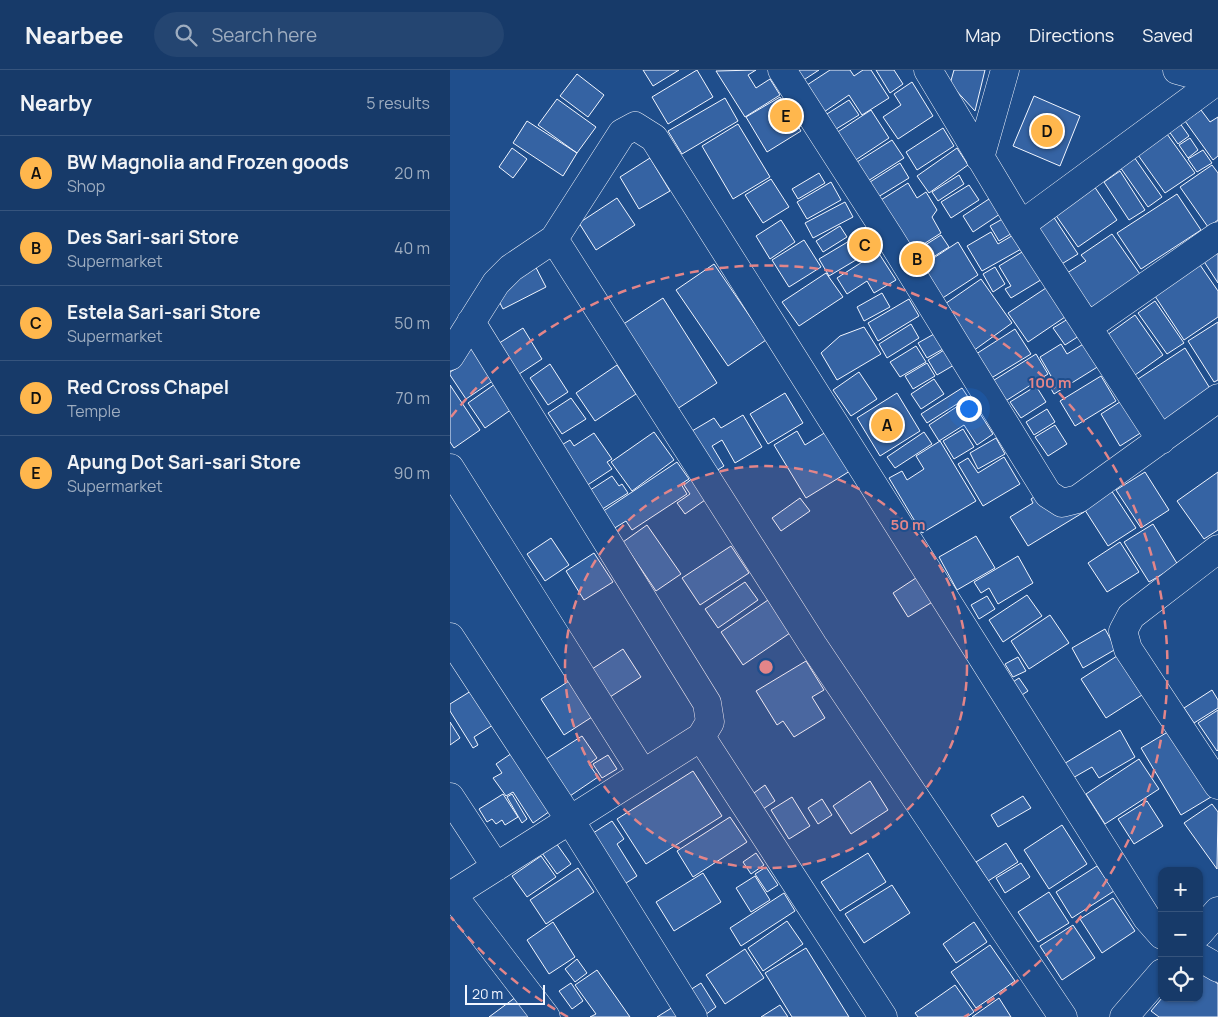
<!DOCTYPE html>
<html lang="en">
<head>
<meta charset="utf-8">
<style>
	body { margin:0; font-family:Manrope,sans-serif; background:#244571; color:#f1f3f6 }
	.controls { position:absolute; right:15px; bottom:15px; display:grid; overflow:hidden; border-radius:10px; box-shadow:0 1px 4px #0004 }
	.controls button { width:45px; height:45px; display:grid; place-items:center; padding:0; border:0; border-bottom:1px solid #36547d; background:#173a69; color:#f1f3f6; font:25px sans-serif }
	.scale { position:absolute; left:15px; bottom:12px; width:80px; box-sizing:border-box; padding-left:5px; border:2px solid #f2f6ff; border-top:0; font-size:14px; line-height:18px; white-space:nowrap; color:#f2f6ff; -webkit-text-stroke:4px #1f4e8c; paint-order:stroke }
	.you { position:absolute; left:518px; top:338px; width:18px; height:18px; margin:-12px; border:4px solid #fff; border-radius:50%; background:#1a73e8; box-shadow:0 0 0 8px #1a73e833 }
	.badge { display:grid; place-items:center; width:32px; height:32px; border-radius:50%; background:#ffb74d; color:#111; font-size:16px; font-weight:700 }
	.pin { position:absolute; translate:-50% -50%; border:2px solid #fff; box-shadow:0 1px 5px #0006 }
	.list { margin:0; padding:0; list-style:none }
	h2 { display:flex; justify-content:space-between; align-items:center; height:65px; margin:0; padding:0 20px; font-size:21px }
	h2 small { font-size:16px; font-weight:400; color:#9eadc0 }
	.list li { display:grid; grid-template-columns:32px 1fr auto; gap:15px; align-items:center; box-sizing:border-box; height:75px; padding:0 20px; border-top:1px solid #36547d }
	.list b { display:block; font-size:19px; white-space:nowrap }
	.list p { margin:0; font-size:16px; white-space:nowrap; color:#9eadc0 }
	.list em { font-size:16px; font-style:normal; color:#9eadc0 }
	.icon { flex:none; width:28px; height:28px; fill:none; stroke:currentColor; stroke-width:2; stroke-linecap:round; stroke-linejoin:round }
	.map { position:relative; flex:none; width:768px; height:947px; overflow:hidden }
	header { display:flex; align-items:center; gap:30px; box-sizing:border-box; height:70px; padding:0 25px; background:#173a69; border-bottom:1px solid #36547d }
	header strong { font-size:24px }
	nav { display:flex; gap:28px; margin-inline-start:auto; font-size:18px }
	.search { width:350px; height:45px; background:#244571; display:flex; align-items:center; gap:12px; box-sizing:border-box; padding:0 18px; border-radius:28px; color:#9eadc0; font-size:19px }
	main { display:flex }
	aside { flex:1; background:#173a69 }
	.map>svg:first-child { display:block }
	.building { fill:#3563a3; stroke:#f2f6ff }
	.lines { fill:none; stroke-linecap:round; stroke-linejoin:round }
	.minor-casing { stroke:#f2f6ff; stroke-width:29 }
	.minor { stroke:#1f4e8c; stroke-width:28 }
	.ring { fill:none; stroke:#e38589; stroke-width:2.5; stroke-dasharray:9 6 }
	.centre { fill:#e38589; stroke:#1f4e8c; stroke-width:2.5 }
	.ring-label { font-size:15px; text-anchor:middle; font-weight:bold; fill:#e38589; stroke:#1f4e8c; stroke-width:4; stroke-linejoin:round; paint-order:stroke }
</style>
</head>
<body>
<header>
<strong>Nearbee</strong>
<div class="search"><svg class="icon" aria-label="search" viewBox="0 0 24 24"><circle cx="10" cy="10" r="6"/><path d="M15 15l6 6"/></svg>Search here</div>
<nav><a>Map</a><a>Directions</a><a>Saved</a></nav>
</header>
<main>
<aside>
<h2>Nearby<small>5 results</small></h2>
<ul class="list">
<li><span class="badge">A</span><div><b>BW Magnolia and Frozen goods</b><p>Shop</p></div><em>20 m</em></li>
<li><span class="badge">B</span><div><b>Des Sari-sari Store</b><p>Supermarket</p></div><em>40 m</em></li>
<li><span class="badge">C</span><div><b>Estela Sari-sari Store</b><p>Supermarket</p></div><em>50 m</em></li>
<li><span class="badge">D</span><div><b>Red Cross Chapel</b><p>Temple</p></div><em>70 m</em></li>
<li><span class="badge">E</span><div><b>Apung Dot Sari-sari Store</b><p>Supermarket</p></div><em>90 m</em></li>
</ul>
</aside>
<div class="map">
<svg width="768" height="947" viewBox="0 0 768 947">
	<rect width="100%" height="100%" fill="#1f4e8c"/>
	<!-- building -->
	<path class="building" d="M193 0H229L203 16Z
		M247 0 263 27 218 54 202 27Z
		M306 0 298 5 306 18 320 9 330 25 295 47 266 1Z
		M340 0H369L349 13Z
		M380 0H400L404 6 413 0H421L439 28 412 45 399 25 371 44 354 17Z
		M426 0H444L453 14 440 23Z
		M504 0H535L525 41 500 14Z
		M127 4 154 25 138 47 110 26Z
		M462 12 483 46 448 69 433 47 451 35 444 24Z
		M584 26 630 46 610 96 563 76Z
		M330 27 351 61 317 82 296 47Z
		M275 28 288 51 232 84 218 61Z
		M107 29 146 57 127 83 88 55Z
		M399 30 409 45 378 64 369 49Z
		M421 40 439 68 398 95 380 67Z
		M751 40 760 52 768 47V86L763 90 735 51Z
		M727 49 739 66 728 74 716 57Z
		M77 51 127 83 113 106 63 73Z
		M288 54 320 107 283 129 252 76Z
		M493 58 504 76 467 100 456 82Z
		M717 64 745 103 715 123 688 85Z
		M740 68 748 80 738 88 729 75Z
		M442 70 454 88 410 116 399 97Z
		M62 78 77 89 63 108 49 97Z
		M507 78 518 95 479 123 467 106Z
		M753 80 762 93 747 102 738 89Z
		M684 87 712 127 698 137 670 97Z
		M200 88 220 121 189 139 170 107Z
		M450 93 459 108 428 127 420 112Z
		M762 95 768 103V150L758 157 730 117Z
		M670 101 695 140 679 150 654 112Z
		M369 103 375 113 348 129 342 119Z
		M509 105 514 114 488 131 482 122Z
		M321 109 339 137 313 153 295 125Z
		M381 112 391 130 357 149 347 132Z
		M458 113 467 128 476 122 487 140 482 147 491 163 458 184 426 133Z
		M519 115 529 130 501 148 491 132Z
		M644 116 667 150 628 177 605 144Z
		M727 124 751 160 691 199 667 163Z
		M542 127 553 142 523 162 513 146Z
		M167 128 185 155 146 180 129 153Z
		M395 132 403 147 363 168 355 153Z
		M603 146 628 184 610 195 586 157Z
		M556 147 564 162 549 171 540 156Z
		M331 150 345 172 320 189 306 166Z
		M390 156 397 167 373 182 366 171Z
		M416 161 426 178 379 206 369 189Z
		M541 162 548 174 565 164 573 178 532 201 517 176Z
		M662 164 692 207 644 241 617 203 636 191 631 185Z
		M491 165 499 177 469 196 461 184Z
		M354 170 371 197 339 217 322 190Z
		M508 172 528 205 488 231 467 199Z
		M577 179 594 208 561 228 555 219 561 216 549 196Z
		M767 181 768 183V213L753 190Z
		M428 182 446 210 424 223 417 211 397 224 387 208Z
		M80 186 96 217 53 239 37 208Z
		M748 192 768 221V247L734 270 703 223Z
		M264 194 316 270 278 296 226 220Z
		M545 197 555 214 543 222 533 204Z
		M376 203 393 227 349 256 332 232Z
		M531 209 562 253 523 281 492 236Z
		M596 218 615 247 578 272 558 243Z
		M432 223 440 237 414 251 407 237Z
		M213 228 267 313 227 339 172 255Z
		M459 229 469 246 428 271 418 253Z
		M705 231 734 273 717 284 688 243Z
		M685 245 713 285 685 305 657 265Z
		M618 249 629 266 615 275 603 258Z
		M768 252V310L764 312 738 271Z
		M461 254 469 268 437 288 429 274Z
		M414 257 431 284 387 310 371 283 390 266Z
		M73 258 92 289 63 308 43 277Z
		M565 259 581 284 538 310 523 286Z
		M484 264 493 279 477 288 468 273Z
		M635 273 649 296 604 324 596 310 601 306 590 287 611 274 617 284Z
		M25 274 47 308 16 329 0 305V302L7 298 1 290Z
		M466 276 476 292 450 307 440 292Z
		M735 278 761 320 711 352 685 311Z
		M494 280 504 295 487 305 478 290Z
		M586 284 598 304 554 332 541 312Z
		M477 293 485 306 463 319 455 306Z
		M100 294 118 322 98 335 80 308Z
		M167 295 186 324 145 351 126 323Z
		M409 302 427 329 401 346 383 320Z
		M651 306 666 331 625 356 610 331Z
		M484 309 494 324 471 339 461 324Z
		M45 314 62 339 35 358 18 333Z
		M0 315 30 360 4 378 0 372Z
		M586 316 596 332 571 348 560 332Z
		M512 318 518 327 477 353 471 344Z
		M335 323 353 353 318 374 300 344Z
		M447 323 470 361 430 386 407 348Z
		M121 328 136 349 112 364 98 343Z
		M520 328 543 364 527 375 514 355 489 371 479 355Z
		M673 330 692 362 670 376 651 344Z
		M597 339 605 352 584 365 576 352Z
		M293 345 312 377 285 393 272 370 262 376 274 396 266 401 242 361 264 348 271 358Z
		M605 355 617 374 598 386 585 367Z
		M513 359 524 377 504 389 493 371Z
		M347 361 355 375 376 362 400 401 356 428 324 375Z
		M204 362 224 390 182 421 161 392Z
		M474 362 482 374 445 398 437 387Z
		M144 363 162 389 157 392 162 399 133 418 110 376 120 370 124 376Z
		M546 368 555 384 528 399 520 383Z
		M490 371 526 431 472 463 439 408 452 401 457 410 474 399 466 386Z
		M554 387 570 414 533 436 508 394 518 388 528 403Z
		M227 392 239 409 231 414 237 424 182 460 176 451 163 459 152 442Z
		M695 402 719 440 691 458 666 420Z
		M768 402V460L754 469 727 431Z
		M162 406 169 416 172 414 178 423 146 443 134 424Z
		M244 407 255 430 235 444 227 433 240 424 234 415Z
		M594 420 627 431 634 442 578 476 560 447 583 433 581 429Z
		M661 420 686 458 658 476 633 437Z
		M350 428 360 441 331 461 322 448Z
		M703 454 728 495 699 512 674 472Z
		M197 455 231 504 206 521 173 472Z
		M526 466 545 498 507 520 489 487Z
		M101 468 119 495 95 511 77 484Z
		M670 472 689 502 657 522 638 493Z
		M281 476 299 503 250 535 232 508Z
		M144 483 163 512 134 530 116 501Z
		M568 486 583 513 548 534 539 518 531 523 524 512Z
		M469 506 484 531 458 547 443 523Z
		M295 512 308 530 268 558 255 539Z
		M577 525 592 546 553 572 539 550Z
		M537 526 545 539 529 549 521 535Z
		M318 530 340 563 293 595 271 562Z
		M600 545 619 573 579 599 561 571Z
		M655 559 666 579 633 598 622 578Z
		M173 579 191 607 160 627 142 599Z
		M667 586 692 625 656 648 631 609Z
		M568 587 576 601 563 607 555 594Z
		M356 591 374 620 362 627 375 648 344 667 333 651 327 655 306 621Z
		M569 608 578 621 564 630 555 617Z
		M119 611 142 647 114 665 91 629Z
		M762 620 768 630V638L744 653 734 638Z
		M21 621 43 655 24 667 28 675 23 678 0 641V634Z
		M768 640V680L767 681 748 653Z
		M0 652 10 668 0 675Z
		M670 660 685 687 649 708 642 697 621 709 612 695Z
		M721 660 761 727 731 745 691 678Z
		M132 666 147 688 139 694 148 707 117 728 93 691Z
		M65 681 103 739 83 753 63 722 56 726 43 708 52 703 46 694Z
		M158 685 167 699 152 708 143 694Z
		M689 689 709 719 655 754 636 724Z
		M243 701 272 746 196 794 167 749Z
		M420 711 438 740 401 764 383 736Z
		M315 715 325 731 307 743 297 728Z
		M53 724 68 747 55 755 52 750 46 754 42 749 37 752 29 739Z
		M62 724 77 749 72 753 57 727Z
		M573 726 581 738 548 757 541 745Z
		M342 727 360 756 339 769 321 740Z
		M372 729 382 745 368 754 358 738Z
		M697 731 713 756 684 774 668 749Z
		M762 734 768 742 767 799 734 753Z
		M280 747 297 772 243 807 227 781Z
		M162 751 174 769 167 774 187 806 173 815 140 765Z
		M612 755 637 794 599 819 574 780Z
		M106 773 121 794 107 804 92 783Z
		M556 773 568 792 538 811 526 792Z
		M306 783 314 795 301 804 293 792Z
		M418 783 436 812 390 841 371 812Z
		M91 786 106 807 77 827 62 806Z
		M571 793 580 807 555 823 546 808Z
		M647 796 664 821 622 848 606 822Z
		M316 797 328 815 317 822 305 804Z
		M128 798 144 822 96 854 80 830Z
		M253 803 271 832 224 861 206 832Z
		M305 806 320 830 301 842 286 818Z
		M442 815 460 843 414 873 395 844Z
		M599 822 619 853 588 872 568 842Z
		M334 823 345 841 291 876 280 858Z
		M663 828 685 861 652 883 630 849Z
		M337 851 353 874 313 901 298 878Z
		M103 852 125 887 99 904 77 870Z
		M524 852 537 872 506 893 493 874Z
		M623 855 645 888 612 910 590 876Z
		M540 875 565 911 526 938 501 902Z
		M356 878 399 947H342L315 903Z
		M295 879 314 908 275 934 256 905Z
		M127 889 137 903 125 912 115 899Z
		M749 899 768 914V947H709L701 941 712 928H749Z
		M147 900 180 947H140L146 944 125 915Z
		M121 913 133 931 122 939 109 921Z
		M251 913 266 937 255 945 240 920Z
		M505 915 524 942 517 947H468L465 943Z
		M66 927 80 947H39Z
		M549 928 561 947H522Z
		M330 935 338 947H311Z
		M223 937 230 947H207Z"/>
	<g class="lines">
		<defs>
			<path id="minor" d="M332 0 440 168 598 424 612 433 628 429 768 328
				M478 0 571 155 711 370
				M727 0 767 11
				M530 88 555 0
				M571 155 768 10
				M104 169 363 575 613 947
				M639 256 768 166
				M0 286 46 213 61 198 104 169 172 63 185 56 204 68 697 848 712 865
				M0 398 192 702
				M768 479 681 546 673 561 678 579 768 715
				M0 567 120 750 243 947
				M251 667 433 947
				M0 727 46 797
				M2 824 96 947
				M0 826 251 667 260 652 257 633 21 252
				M749 863 768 841
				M749 887 768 898
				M674 947 712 903"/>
		</defs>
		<!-- minor casing -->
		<use href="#minor" class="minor-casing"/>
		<!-- minor -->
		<use href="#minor" class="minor"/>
	</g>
	<!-- distance rings -->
	<circle cx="316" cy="597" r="201" fill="#e38589" fill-opacity=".12"/>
	<g class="ring">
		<circle cx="316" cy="597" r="201"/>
		<path d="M118 947A402 402 0 0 1 1 847M1 347A402 402 0 1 1 514 947"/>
	</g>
	<circle cx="316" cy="597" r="8" class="centre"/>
	<g class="ring-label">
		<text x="600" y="318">100 m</text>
		<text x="458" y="460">50 m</text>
	</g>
</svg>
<div class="controls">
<button>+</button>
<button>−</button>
<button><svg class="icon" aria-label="locate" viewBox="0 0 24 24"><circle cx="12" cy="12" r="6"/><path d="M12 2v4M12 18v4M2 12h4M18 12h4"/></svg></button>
</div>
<div class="scale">20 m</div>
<div class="you"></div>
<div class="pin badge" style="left:437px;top:355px">A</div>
<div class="pin badge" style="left:467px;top:189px">B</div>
<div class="pin badge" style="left:415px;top:175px">C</div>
<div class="pin badge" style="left:597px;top:61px">D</div>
<div class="pin badge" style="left:336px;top:46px">E</div>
</div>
</main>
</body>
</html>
